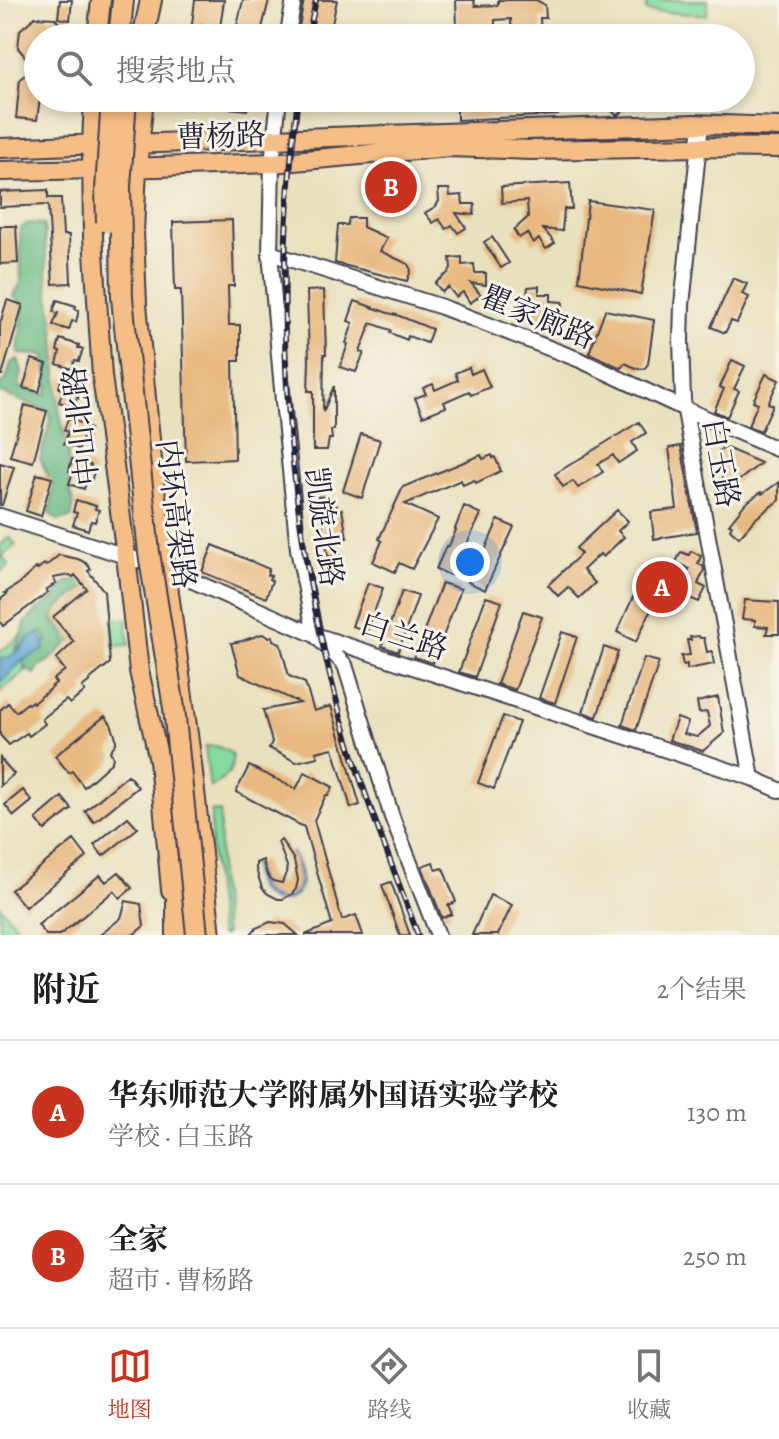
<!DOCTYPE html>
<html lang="zh">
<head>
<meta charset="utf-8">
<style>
	body { margin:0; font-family:Alegreya,"Noto Serif SC",serif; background:#f2f2f2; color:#202124 }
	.you { position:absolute; left:470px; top:562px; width:28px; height:28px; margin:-20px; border:6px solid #fff; border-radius:50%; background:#1a73e8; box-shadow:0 0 0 12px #1a73e833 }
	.badge { display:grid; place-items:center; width:52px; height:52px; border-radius:50%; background:#c8321e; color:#fff; font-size:26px; font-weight:700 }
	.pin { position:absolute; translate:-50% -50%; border:4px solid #fff; box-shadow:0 2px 8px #0006 }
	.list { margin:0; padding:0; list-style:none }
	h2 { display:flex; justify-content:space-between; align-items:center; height:104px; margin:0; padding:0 32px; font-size:34px }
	h2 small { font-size:26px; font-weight:400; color:#757577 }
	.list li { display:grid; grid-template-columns:52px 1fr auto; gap:24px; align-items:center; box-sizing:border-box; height:144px; padding:0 32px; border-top:2px solid #e0e0e0 }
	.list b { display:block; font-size:30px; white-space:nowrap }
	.list p { margin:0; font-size:26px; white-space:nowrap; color:#757577 }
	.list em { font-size:26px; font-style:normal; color:#757577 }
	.icon { flex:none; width:44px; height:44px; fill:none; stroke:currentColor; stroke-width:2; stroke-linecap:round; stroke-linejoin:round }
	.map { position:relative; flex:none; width:779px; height:935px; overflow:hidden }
	.search { position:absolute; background:#fff; box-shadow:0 4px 12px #0003; left:24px; right:24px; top:24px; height:88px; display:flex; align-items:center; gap:20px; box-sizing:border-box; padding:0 28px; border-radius:44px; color:#757577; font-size:30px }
	.sheet { height:392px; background:#fff }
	nav { display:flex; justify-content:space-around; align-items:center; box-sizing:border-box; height:112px; border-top:2px solid #e0e0e0; background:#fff; font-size:22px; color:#757577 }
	nav a { display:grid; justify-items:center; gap:4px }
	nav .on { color:#c8321e }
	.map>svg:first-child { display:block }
	.green { fill:#85db9f; stroke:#547e6d; stroke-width:2 }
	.forest { fill:#6cbb86; stroke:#476e60; stroke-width:2 }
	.water { fill:#60a7d6; stroke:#416488; stroke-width:2 }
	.building { fill:#e8b981 }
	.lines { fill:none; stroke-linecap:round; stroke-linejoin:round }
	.minor-casing { stroke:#403f4f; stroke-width:18 }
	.major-casing { stroke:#403f4f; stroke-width:22 }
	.highway-casing { stroke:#403f4f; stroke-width:24 }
	.minor { stroke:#fff; stroke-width:14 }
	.major { stroke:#f6be87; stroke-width:18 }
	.highway { stroke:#f6be87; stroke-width:20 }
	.rail-casing { stroke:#22223b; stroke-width:6 }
	.rail { stroke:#f7f3e8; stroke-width:3; stroke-dasharray:9; stroke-linecap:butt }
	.highway-bridge-casing { stroke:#403f4f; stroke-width:24; stroke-linecap:butt }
	.highway-bridge { stroke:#f6be87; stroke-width:20 }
	.labels { text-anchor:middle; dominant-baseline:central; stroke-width:6; stroke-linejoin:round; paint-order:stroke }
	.street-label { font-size:30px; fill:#22223b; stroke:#f7f3e8 }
</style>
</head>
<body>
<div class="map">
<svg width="779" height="935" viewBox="0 0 779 935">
	<rect width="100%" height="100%" fill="#f7f3e8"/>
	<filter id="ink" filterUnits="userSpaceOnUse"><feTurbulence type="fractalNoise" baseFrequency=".0125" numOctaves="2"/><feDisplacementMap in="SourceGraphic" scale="16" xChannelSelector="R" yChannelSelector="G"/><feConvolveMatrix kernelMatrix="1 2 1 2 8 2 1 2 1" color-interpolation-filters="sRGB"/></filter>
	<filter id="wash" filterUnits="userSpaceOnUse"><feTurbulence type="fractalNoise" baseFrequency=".006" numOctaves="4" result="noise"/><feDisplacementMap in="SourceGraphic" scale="32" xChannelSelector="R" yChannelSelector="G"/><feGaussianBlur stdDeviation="1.8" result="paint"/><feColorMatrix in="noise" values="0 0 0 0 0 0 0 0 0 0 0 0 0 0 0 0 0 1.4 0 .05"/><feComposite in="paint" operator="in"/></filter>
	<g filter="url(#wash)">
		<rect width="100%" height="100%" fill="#e9e1be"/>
		<!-- green -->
		<path class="green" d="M647 0H708L707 15 646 11Z
			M10 537 16 545 2 556 9 565 0 572V545Z
			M49 613 72 640 44 664H34L0 692V652Z
			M127 619 129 645 114 646 112 620Z
			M216 746 226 750 232 755C234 774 224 778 210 788L205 747Z
			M211 811 220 812 219 877 225 935H220L211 848Z
			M0 906 24 935H0Z"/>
		<!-- forest -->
		<path class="forest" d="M28 223 44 224 48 286 55 333 59 409 68 452 70 493 73 499 72 518 58 520 50 514 53 486 40 459 51 418 49 411 0 393V385L6 380 11 363 18 359 22 372 19 387 47 395 48 378 45 355 18 354 23 305 13 296 21 283 20 229Z
			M83 578 87 587C74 596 58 604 52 619L66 638 64 647C56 652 51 663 41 664L35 674 25 669 23 660 36 652 47 640 43 632C31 634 26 645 15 650L23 633 25 623 38 609 55 598 61 586 68 582Z"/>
		<!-- water -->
		<path class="water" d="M39 634 43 639 44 650 23 660 0 683V660C11 656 25 650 28 638Z
			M292 852C327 908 250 922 253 864H256C255 917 319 903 290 854Z"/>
		<g id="blocks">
			<!-- building -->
			<path class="building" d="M60 0H72L70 20 58 18Z
				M195 0H224L220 28 202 25 201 38H170L171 30 191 32Z
				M243 0H269L261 32 237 26Z
				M304 0H337L329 38H297Z
				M456 0H474L475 6 498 5V0H536L545 5 546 18H540L541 38H512L511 19 495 20V26L457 27Z
				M35 17 55 18 69 38H38V98H40L37 120 16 118 20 79 34 67 18 48 20 30Z
				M174 98H191V107L174 106Z
				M221 98H248L247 110 220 107Z
				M457 98H557L558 115 457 120Z
				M599 98H636L619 115H616Z
				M570 183 572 209H564L562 231 543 229 555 243 546 249 539 239 533 243 527 233 519 238 514 230 528 217 527 201 502 203 501 187Z
				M438 189H449L450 196 462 195 463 204H475L474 215 456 213 466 228 458 233 452 225 446 229 439 219 433 223 425 213 436 206 439 201Z
				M48 190V198H61L63 235H69L71 283 53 284 48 205 0 207V192Z
				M388 196 389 208 372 210 371 197Z
				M588 201 655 210 641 294 579 281Z
				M349 218H363V227L387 238 380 251 408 264 411 270 407 281 335 263 338 225H347Z
				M232 220 234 286H228L229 325H240V361H233L235 459 186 461 181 290H175L173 222Z
				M0 226H16L18 263 0 264Z
				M492 237 509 263 501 268 484 242Z
				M462 257V265L474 264 475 273H486V285L471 283 481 295 470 303 463 292 456 297 448 287 442 292 435 283 448 273 451 268 450 258Z
				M733 278 747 284 742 294 749 297 737 323 731 321 725 333 711 327Z
				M539 286V294H551V301L563 302 562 313 546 312 555 325 546 331 539 321 533 326 526 316 520 321 515 312 526 304 528 287Z
				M324 290 326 354H324L323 412 334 386V430H331L332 439H329L327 450H313V391H308L309 361 307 291Z
				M7 300 23 305 2 375H0V324Z
				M57 300 76 306 75 309 79 310 76 322 72 321 69 330 53 325 58 313 53 312Z
				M355 301 388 313 397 315 432 329 427 343 408 336 407 340 390 333 391 330 371 323 360 352 364 353 356 372 340 367 348 344 346 343 353 323 348 321Z
				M605 310 654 320 648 364 644 369H638L625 363 621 368 589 353Z
				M60 339 79 345 78 348 83 349 79 361 75 360 72 369 57 364 60 352 57 351Z
				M32 359 47 364 39 392 23 388Z
				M732 360 745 366 734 389 739 391 727 417 714 411 724 389 720 387Z
				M469 367 471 374 482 369 490 387 471 395 469 391 444 402 446 407 423 416 415 398 426 394 423 388 433 384 435 390 458 380 455 373Z
				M766 374 779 380 768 403 773 405 761 431 748 426 758 403 753 401Z
				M62 377 81 383V386L85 387 81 399 77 397 74 407 59 402 63 390 59 388Z
				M25 405 47 411 33 462 10 456Z
				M68 419 87 425 86 428 90 429 86 441 82 439 79 449 64 444 68 432 64 430Z
				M639 422 646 433 632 442 637 451 618 463 613 455 598 464 603 472 578 488 573 481 563 487 555 474Z
				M361 434 380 440 362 498 343 491Z
				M681 446 697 532 654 539 651 512 677 509 669 448Z
				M724 447 761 463 724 492 719 451Z
				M481 455 483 459 492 455 493 458 495 457 501 471 476 483 474 480 463 485 461 480 405 504 438 519 412 569 399 563 395 572 373 562 382 541 379 539 403 487Z
				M72 459 91 465 90 468 95 469 91 481 87 480 84 489 69 484 73 472 69 471Z
				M0 463 14 467 2 505H0Z
				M37 474 52 478 41 516 26 511Z
				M779 482V500L755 519 739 537 730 529 732 525 729 524 745 504 761 492 762 494Z
				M330 496 332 507 337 506V510L342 509 347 538 342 539 343 544 338 545 340 555 328 557 318 497Z
				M76 500 96 506 95 509 99 510 95 522 91 521 88 530 73 525 77 513 73 512Z
				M464 506 481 514 452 576 436 569 446 546H449L456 530 455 529Z
				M617 510 628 521 618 531 624 537 603 557 600 554 583 570 595 583 579 598 568 587 558 596 548 585 581 554 576 548Z
				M498 520 514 527 485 590 468 582 479 559 481 560Z
				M213 545 269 569 267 575 271 576 269 579 272 581 266 598 202 572Z
				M691 551 701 556 698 564 703 566 704 570 698 584 706 588 699 602 678 593 689 569 676 562 681 552 689 555Z
				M59 555 78 559 86 563 91 569 88 571 104 591 110 663 89 680 90 681 82 687 85 691 70 704 66 700 42 719 45 724 29 736 27 733 9 745 0 735V710L8 703 16 712 27 703 28 704 32 701 33 703 53 687 52 686 56 683 53 680 65 670 56 659 74 642 53 617 87 589 75 575 73 577 70 575 53 578 56 583 46 590 48 592 3 626 0 622V600L7 594 5 593 20 583 36 568 37 570 44 564 46 566Z
				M640 582 660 591 636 642 617 632Z
				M368 583 383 588 367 631 352 626Z
				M442 583 461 589 433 663 414 657Z
				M402 591 418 596 398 652 382 646Z
				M486 597 502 602 475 677 459 672Z
				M745 600 779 602V634H766L768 627 755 626V620L742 619Z
				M523 611 542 617 515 690 497 684Z
				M562 632 577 637 555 703 539 698Z
				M262 634 269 637 273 636V640L280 643 289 676 305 683 314 711 331 706 360 805 351 808 333 748 316 752 318 757 296 762 269 748 272 742 263 710 300 703 240 675 231 643 242 641Z
				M699 636 700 638H704L707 652 712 651 714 664 687 669V664L683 665 681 656 690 655 687 640H691L690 637Z
				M604 647 618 652 597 717 583 712Z
				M644 658 659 662 636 730 622 725Z
				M718 697 724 733 703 751 669 740 677 718 688 722 684 734 697 737 710 726 707 712 699 713 697 702Z
				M105 716 111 724 116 738V743L110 751 113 757 112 762 84 787 72 771 69 773 55 756Z
				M503 716 519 722 494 789 478 783Z
				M0 758 14 774 0 786Z
				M249 766 296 789 305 772 333 787 328 796 326 795 314 820 342 920 356 915 363 935H305L332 924 304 827 236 792Z
				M128 775 138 787 94 822 85 811Z
				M23 790 32 801 14 816 5 805Z
				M62 797 72 809 45 830 36 819Z
				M128 817 138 828 103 856 94 845Z
				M74 840 87 857 25 907 11 890Z
				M281 840 294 860 298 880 296 889 292 894 283 899H278L268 894 262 888 256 869V863L263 860 267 875 273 881 282 883 286 873 287 866 278 842Z
				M433 862 436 870 443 868 456 902 448 905 452 914 442 918 422 866Z
				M119 872 132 888 120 898 114 891 60 935H46L38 925 100 875 106 882Z
				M391 882 410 935H400L382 885Z
				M490 895 512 905 498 935H472Z
				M126 901 141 904 144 926 133 935H100L121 918Z
				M270 922 285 924 298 935H250L256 928Z"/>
		</g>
	</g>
	<g filter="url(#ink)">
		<use href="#blocks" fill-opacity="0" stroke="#403f4f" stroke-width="2"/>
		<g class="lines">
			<defs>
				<path id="minor" d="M287 38 294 0
					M279 98 272 163 270 253 283 401 298 549 315 635 345 665 392 817 438 935
					M701 124 682 305 681 340 683 400 752 778 779 790
					M270 253 442 307 580 360 685 409 779 450
					M0 516 166 569 315 635 752 778"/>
				<path id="major" d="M97 38 101 0
					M94 98 92 144 93 237 102 376 126 556 139 671 159 760 171 890
					M144 98 137 168 134 232 137 304 154 481 192 764 211 935
					M130 144 694 124 779 127
					M0 148 101 144
					M127 168 272 163 449 147 531 150 699 147 779 148
					M0 171 101 169"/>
				<path id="highway" d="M119 38 123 0
					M143 38 151 0
					M177 935V871"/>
			</defs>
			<!-- minor casing -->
			<use href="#minor" class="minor-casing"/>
			<!-- major casing -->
			<use href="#major" class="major-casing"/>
			<!-- highway casing -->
			<use href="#highway" class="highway-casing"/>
			<!-- minor -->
			<use href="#minor" class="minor"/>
			<!-- major -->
			<use href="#major" class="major"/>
			<!-- highway -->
			<use href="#highway" class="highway"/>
			<defs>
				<path id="rail" d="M308 38 316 0
					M298 98C271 298 285 511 338 706 359 784 390 859 418 935"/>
			</defs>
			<!-- rail casing -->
			<use href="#rail" class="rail-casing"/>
			<!-- rail -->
			<use href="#rail" class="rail"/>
			<defs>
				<path id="highway-bridge" d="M126 98 120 186 122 298 149 553 174 708 197 935
					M107 222 106 190 112 98"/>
			</defs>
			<!-- highway-bridge casing -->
			<use href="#highway-bridge" class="highway-bridge-casing"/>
			<!-- highway-bridge -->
			<use href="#highway-bridge" class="highway-bridge"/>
		</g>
	</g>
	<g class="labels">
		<!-- street labels -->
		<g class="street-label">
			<text transform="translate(221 136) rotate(-2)">曹杨路</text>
			<text transform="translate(538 317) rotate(22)">瞿家廊路</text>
			<text transform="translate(81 426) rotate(-97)">中山北路</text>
			<text transform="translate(721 463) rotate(80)">白玉路</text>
			<text transform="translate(176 514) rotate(83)">内环高架路</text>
			<text transform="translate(324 527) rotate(82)">凯旋北路</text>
			<text transform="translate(404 636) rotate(18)">白兰路</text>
		</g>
	</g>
</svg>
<div class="you"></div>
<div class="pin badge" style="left:662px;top:587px">A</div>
<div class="pin badge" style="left:391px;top:187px">B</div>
<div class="search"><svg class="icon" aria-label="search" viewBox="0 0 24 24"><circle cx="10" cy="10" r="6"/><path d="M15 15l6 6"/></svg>搜索地点</div>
</div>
<section class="sheet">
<h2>附近<small>2个结果</small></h2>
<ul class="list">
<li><span class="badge">A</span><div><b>华东师范大学附属外国语实验学校</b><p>学校 · 白玉路</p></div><em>130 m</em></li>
<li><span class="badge">B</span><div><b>全家</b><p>超市 · 曹杨路</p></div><em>250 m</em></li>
</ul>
</section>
<nav>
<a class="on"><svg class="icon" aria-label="map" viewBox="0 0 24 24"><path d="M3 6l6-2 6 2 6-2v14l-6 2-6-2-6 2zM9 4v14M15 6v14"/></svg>地图</a>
<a><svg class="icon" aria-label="directions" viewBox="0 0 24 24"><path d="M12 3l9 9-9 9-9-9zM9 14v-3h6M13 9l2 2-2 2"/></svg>路线</a>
<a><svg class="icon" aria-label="saved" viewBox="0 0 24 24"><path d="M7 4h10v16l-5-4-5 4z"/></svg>收藏</a>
</nav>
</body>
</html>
